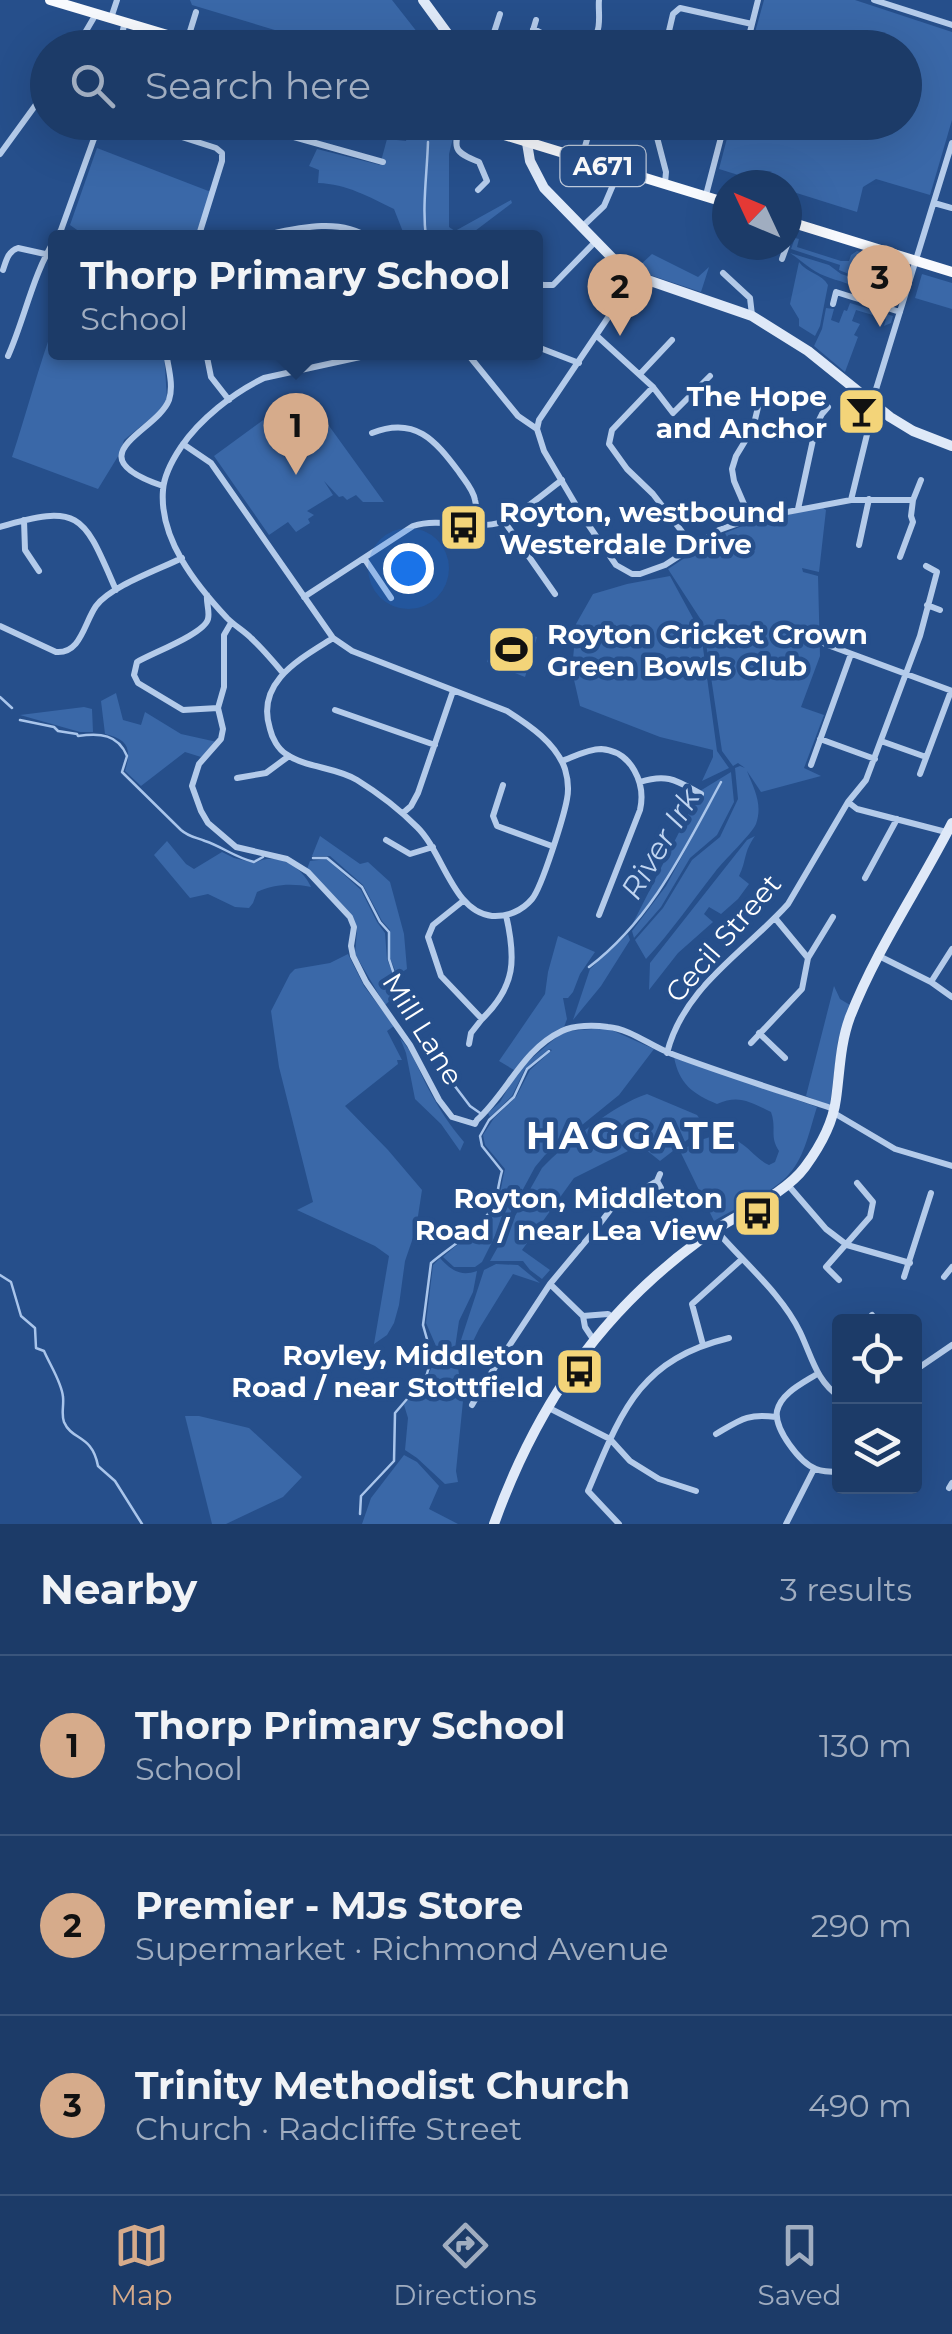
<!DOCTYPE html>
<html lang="en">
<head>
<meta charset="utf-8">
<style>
	body { margin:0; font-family:Montserrat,sans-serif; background:#294671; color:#f1f3f6 }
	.controls { position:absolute; right:30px; bottom:30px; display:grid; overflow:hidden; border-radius:10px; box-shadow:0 10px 40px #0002 }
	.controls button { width:90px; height:90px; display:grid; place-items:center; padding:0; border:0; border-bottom:2px solid #3a557c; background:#1c3b68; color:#f1f3f6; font:50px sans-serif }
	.compass { position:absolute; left:712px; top:170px; width:90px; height:90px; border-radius:50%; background:#1c3b68; box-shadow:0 10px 40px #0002; rotate:314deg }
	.you { position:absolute; left:408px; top:568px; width:35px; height:35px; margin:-25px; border:8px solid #fff; border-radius:50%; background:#1a73e8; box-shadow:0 0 0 15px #1a73e833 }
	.badge { display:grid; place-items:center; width:65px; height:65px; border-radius:50%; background:#d6ab8b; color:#111; font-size:32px; font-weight:700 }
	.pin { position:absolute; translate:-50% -82px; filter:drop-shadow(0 2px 5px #0008) }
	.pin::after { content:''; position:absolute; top:52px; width:35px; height:30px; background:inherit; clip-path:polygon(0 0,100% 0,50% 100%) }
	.popup { position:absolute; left:48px; top:230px; width:495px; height:130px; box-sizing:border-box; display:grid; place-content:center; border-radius:10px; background:#1c3b68; filter:drop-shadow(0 2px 8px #0005); font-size:32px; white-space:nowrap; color:#a0adc0 }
	.popup b { font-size:38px; color:#f1f3f6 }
	.popup::after { content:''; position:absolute; left:50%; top:100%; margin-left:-20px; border:20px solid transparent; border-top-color:#1c3b68 }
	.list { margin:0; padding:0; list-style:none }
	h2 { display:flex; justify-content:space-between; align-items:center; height:130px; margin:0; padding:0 40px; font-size:42px }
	h2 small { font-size:32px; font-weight:400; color:#a0adc0 }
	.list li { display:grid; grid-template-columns:65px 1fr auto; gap:30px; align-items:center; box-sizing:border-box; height:180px; padding:0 40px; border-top:2px solid #3a557c }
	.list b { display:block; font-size:38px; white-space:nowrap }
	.list p { margin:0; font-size:32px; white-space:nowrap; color:#a0adc0 }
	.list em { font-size:32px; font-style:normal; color:#a0adc0 }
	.icon { flex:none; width:55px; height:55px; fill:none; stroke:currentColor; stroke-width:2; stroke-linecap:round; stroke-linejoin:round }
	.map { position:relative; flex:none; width:952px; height:1524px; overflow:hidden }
	.search { position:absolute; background:#1c3b68; box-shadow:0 10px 40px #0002; left:30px; right:30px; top:30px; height:110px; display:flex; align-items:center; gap:25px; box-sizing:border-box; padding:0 35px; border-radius:55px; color:#a0adc0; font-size:38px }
	.sheet { height:670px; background:#1c3b68 }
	nav { display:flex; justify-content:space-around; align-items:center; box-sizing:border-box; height:140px; border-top:2px solid #3a557c; background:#1c3b68; font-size:28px; color:#a0adc0 }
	nav a { display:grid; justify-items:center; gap:5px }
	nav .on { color:#d6ab8b }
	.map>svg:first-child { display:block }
	.green { fill:#3a68a8 }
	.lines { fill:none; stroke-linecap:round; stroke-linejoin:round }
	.stream { stroke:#a9c5eb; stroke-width:2.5 }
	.street { stroke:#b4cbea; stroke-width:6 }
	.secondary { stroke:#dfe9f8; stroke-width:10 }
	.primary { stroke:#f8fafe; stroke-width:10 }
	.labels { text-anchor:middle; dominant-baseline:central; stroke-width:9; stroke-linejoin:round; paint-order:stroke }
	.shield { fill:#264f8b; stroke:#becadc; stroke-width:2.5 }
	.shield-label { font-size:25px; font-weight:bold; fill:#fff }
	.poi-label { font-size:28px; font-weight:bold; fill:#fff; stroke:#264f8b; text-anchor:end }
	.street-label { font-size:28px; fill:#fff; stroke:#264f8b }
	.water-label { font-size:30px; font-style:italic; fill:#c0d5f1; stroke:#264f8b }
	.district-label { font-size:38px; font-weight:bold; letter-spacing:2.5px; fill:#fff; stroke:#264f8b }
</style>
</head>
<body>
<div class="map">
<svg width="952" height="1524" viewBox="0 0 952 1524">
	<rect width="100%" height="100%" fill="#264f8b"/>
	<!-- green -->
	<path class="green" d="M190 0H392L425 42 423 47H331L192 5Z
		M764 0H855L952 32V120L930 195 876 179 863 187 857 212 787 190V185H770L719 169 731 123 904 122V48L751 47Z
		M411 123H431L455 130 449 154V227L455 231 511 200 512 203 471 234 470 237H405L394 209C369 197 347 184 318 183L319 170 309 166 317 149 380 165 387 139 406 141Z
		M97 148 211 192 195 237H81L80 232 70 225Z
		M795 238 799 239 797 247 841 261H849L851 255 857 251 869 254 867 263 855 260 852 267 866 272 868 268 883 272 885 264 874 260 875 256 889 260 883 278 903 284 899 294 892 293 894 285 869 274 862 293C851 282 839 282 825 276 811 271 801 260 790 253L829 265 841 274 857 279 859 278 839 270 840 265 791 249Z
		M652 254 698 277 709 267 701 292 650 275V273L638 267Z
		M799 262C807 273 822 274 828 285L820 326 815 336 799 326V319L790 304Z
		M922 274 952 283V309L915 298Z
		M850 303 893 316 891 323 884 326 886 319 856 310 852 321 860 324 854 335 858 337 845 372 814 346 822 329 826 308 834 309 831 320 839 323 844 310 847 311Z
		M56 319V352L164 353 167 399 162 409 124 440 120 453 98 489 12 457C27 411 39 365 56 319Z
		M316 401 319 412 384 502H363L356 495 347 500 343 496 339 497 324 481 333 495 307 511 314 515 308 519 310 523 296 532 288 522 269 535 214 456 270 415Z
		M822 507 826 510 819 572 802 568 803 572 818 576 820 656 801 707 824 715 804 768 821 776 761 792 747 771C754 789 763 804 756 824 751 835 724 860 715 872 692 901 672 931 646 959L635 940 663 908 692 860 720 837 738 799 735 768 740 766 745 768 738 763 733 766 722 751 703 623 668 569 721 534 725 539 727 537 725 533 747 524Z
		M670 576 701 633 717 751 729 768 702 781 713 757V750L660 737 580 706 572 671 576 624 593 594 627 584Z
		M499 626 537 637 525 677 487 662Z
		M116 693 123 720 141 725 145 712 181 734 217 742 201 757 185 752 141 786 125 771C132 749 128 739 105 734L101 701Z
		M84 707 92 709 93 732H80L20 715Z
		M731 772 734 802 717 835 690 858 661 907 634 938 632 931 666 886 722 782H720L664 884 632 925 700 791Z
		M320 836 360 864 368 862 390 882 404 934 407 969 397 975 390 958V930L382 921 363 885 330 856H312Z
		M755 836C743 853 747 860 739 876L749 884 738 899 721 914 709 907 704 914 713 922 678 953 649 990 650 963 747 840Z
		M167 841 186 864 194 869 222 852 234 858 255 863C276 851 302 866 311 887 292 883 274 884 257 892L253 903 249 908 235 907 208 894 190 898 154 855Z
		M327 859 361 890 377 922 385 933 387 959 400 992 385 1005 355 954 357 930 352 916 307 869 310 861Z
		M628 934 630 940 601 986 573 1020 590 969Z
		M558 936 595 952 580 974 573 992 568 998H563L567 1019 564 1027 534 1048 514 1070 499 1061 545 994 548 972Z
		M348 954 364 986 394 1026 387 1031 402 1060H397L398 1064 345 1106 388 1150 422 1190 416 1229 405 1261 399 1305 394 1323 387 1335 374 1344 389 1256 375 1246 297 1210 313 1202 279 1067 271 1011 290 974 295 969 330 963Z
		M834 986 840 999 850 1005 838 1040 830 1106 806 1096Z
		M607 1028 654 1049 619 1095 545 1155 535 1167 507 1219 497 1232 482 1262 475 1267H454L443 1257C460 1241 489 1224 497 1203 501 1193 502 1180 505 1169L485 1145 483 1135 494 1118 516 1097 530 1070 552 1050 549 1049 525 1069 512 1096 490 1117 488 1113 500 1102 520 1068 558 1036 567 1031Z
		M400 1038C413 1052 419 1071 428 1088 438 1107 450 1126 464 1142L460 1151 441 1124 415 1099 406 1053Z
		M674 1057 817 1107C810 1128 805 1157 789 1174 772 1194 736 1207 714 1221L680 1151C701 1139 720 1128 742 1144 752 1151 758 1160 769 1165L775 1162 779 1151C769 1136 777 1129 771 1112 750 1102 739 1094 717 1104 693 1094 679 1084 674 1057Z
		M647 1094 697 1115 702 1122 700 1130 660 1161 640 1145 574 1178 522 1250 550 1270 542 1279 530 1270 523 1261H490L542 1168C566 1143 615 1104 647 1094Z
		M440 1258C451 1270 460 1277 477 1271L473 1292 459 1321 455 1348 463 1401 456 1471 458 1482 445 1484 417 1458 405 1450 408 1418 404 1405 427 1377 435 1361 436 1346 426 1323 433 1265Z
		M496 1264 518 1265 540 1283 513 1274 479 1329 460 1368V1343L484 1270Z
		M185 1416H199L249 1428 302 1477 283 1497 226 1524H212Z
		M404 1455 417 1462 439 1486 429 1509 458 1524H362L371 1498Z"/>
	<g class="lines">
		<!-- stream -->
		<path class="stream" d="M426 238C422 206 427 174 428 142
			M0 697 12 708
			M20 720 54 727 58 731 77 734 78 736C100 733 118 734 127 756L122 772 181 830C189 837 195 837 205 841 223 847 234 857 254 862L263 857
			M313 858H327L362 887 380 922 389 932V959L408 1016
			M589 967C652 919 684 850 721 782
			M451 1081 470 1106 480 1113
			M0 1275 11 1282 21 1316 35 1328 36 1348 44 1351C50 1365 62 1383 63 1397 64 1406 61 1414 64 1422 72 1441 92 1434 98 1466L115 1481 142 1524
			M360 1514 361 1496 394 1461 395 1413 426 1377 432 1357 423 1325 431 1263C450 1247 487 1224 495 1202 498 1192 499 1181 502 1171L482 1146 480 1136 489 1120 514 1097 527 1069 549 1051"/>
		<!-- street -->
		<path class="street" d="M874 0 952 25
			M111 18 117 0
			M533 29C551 36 585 61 597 32 601 24 598 9 599 0
			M531 37 536 20
			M187 41 196 12
			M76 48 96 14
			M119 48 125 21
			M489 48 500 14
			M665 48 673 14 680 8 752 24
			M746 48 758 0
			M135 122 216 148 222 153V161L198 238
			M257 122 269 130 383 162
			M461 122C453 148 453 152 479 162L487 181 478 190
			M653 122 666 172 665 183
			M0 154 48 88
			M582 157 592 122
			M706 195 725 122
			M934 203 952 208
			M583 226 604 206 616 178
			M56 238 61 230 100 122
			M251 238C288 231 337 215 369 238
			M787 244 793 223
			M782 259 787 245
			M3 270C6 261 8 251 18 248L45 254
			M723 273 750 298 752 315
			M536 281 543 285H553L595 242
			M833 304 836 292 900 312
			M597 336 653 387 673 413 710 376
			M540 348 579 363
			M206 352 211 377 229 400
			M291 352 295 371
			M466 352 518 416 537 429
			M8 356C25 318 33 273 56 238
			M640 374 672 340
			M653 387 612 430 609 444 627 469 653 494 693 546
			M537 429 544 451 583 517 616 565 632 574H640L665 565 719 530 750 519 851 500H913
			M537 429 539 420 636 276
			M372 433C415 416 435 440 459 472 465 481 473 489 475 500 477 507 476 516 477 524
			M183 444 211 463 333 638 352 651 507 711C529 725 556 743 565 769 568 779 569 789 567 799 564 816 542 887 532 899 522 911 507 917 492 916 453 912 443 852 417 827 399 809 378 793 357 780 336 767 306 768 286 754 278 749 272 738 270 729 255 682 300 659 333 638
			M163 486C72 455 157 432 169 400 174 385 168 367 166 352
			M851 500 873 410V399L952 143
			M798 509 816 426 822 414 828 407
			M750 518 734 481 732 469 736 456 753 428 760 399
			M24 520 25 550 39 571
			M504 521 555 594
			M0 527C82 502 84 517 116 590
			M859 545 869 499
			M900 557 913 522 911 516 913 500 921 480
			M364 558 391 598
			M207 595C206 603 210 611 208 619 204 634 152 653 137 662L134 675 138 683 183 710 218 708
			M304 597 413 526C442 517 473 531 502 522 518 516 547 491 562 480
			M927 605 940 610
			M231 623 224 635V687L218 708 223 729 221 739 199 764 192 786 201 811 208 823 236 847 287 859 308 872 350 917 354 927 351 946 353 956 366 982 410 1045 439 1100 452 1117 475 1124 477 1120C508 1092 522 1050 562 1031 574 1025 594 1025 608 1027 631 1029 650 1046 672 1054 725 1074 780 1091 834 1109
			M0 626 56 652C81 654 84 623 96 606 111 586 158 570 182 558
			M825 644 952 691
			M283 673C273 661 263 649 251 638 244 631 235 626 227 618 196 585 159 539 163 490 164 475 173 459 181 447 200 419 233 393 264 378L383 352
			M335 710 435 745
			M820 739 875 759
			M881 741 926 757
			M562 761C573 757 588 749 601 749 632 751 646 784 640 810L599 915
			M811 765 851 654
			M920 774 951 691
			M237 778 266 773 289 756
			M640 782C668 773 677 781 701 794
			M503 785 493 816 497 826 552 846
			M848 802 857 809 946 832
			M403 813 411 806 418 793 453 691
			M386 840 410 854 433 847
			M865 878 897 819
			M463 901 433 925 428 937 441 976 482 1019C516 986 516 959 506 915
			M775 918 808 958
			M879 956 931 982 952 997
			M931 982 952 949
			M759 1033 785 1058
			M751 1043 802 989 808 958 833 917
			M469 1044 471 1033 482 1019
			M667 1053C684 986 745 952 788 904L848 802 866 780 920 636 937 572 926 566
			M834 1113 895 1149 952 1166
			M660 1174 657 1181 661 1188
			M788 1185 826 1229 847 1245 910 1263
			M716 1230C743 1262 782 1294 800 1332 812 1357 816 1381 840 1397
			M904 1277 931 1193
			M944 1277 952 1267
			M839 1280 826 1267 870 1217 873 1202 857 1183
			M550 1284 583 1316 585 1327 593 1339
			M872 1315 877 1322
			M583 1316 608 1314 612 1317
			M703 1345 692 1304 741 1260
			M914 1371 952 1345
			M817 1374C803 1383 781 1393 777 1411 774 1429 800 1463 816 1469 823 1472 832 1472 840 1472
			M472 1405 484 1384 550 1284 595 1230 614 1205 657 1181
			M549 1408 610 1439 630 1461 659 1479 696 1491
			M716 1434C740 1420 747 1413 776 1417
			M949 1488 952 1483
			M619 1524 588 1491C621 1413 638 1360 729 1338
			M786 1524 814 1469"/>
		<!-- secondary -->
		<path class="secondary" d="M423 0 458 48
			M527 143 530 161 544 188 623 269 636 276 752 316 808 351 890 417 913 431 952 446
			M494 1524C536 1407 599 1314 700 1240 730 1217 783 1197 805 1167 819 1148 833 1123 836 1099 840 1070 840 1044 850 1017 877 948 919 888 952 823"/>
		<!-- primary -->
		<path class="primary" d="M50 0 211 48
			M462 122 727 203
			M787 221 952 272"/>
	</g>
	<!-- icons -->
	<defs>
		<symbol id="bar-square" viewBox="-11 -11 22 22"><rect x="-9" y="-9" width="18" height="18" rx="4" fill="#f3d479" stroke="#264f8b"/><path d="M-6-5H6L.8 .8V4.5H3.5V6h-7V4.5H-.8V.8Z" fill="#111"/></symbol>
		<symbol id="bus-square" viewBox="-11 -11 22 22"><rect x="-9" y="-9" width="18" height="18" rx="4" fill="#f3d479" stroke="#264f8b"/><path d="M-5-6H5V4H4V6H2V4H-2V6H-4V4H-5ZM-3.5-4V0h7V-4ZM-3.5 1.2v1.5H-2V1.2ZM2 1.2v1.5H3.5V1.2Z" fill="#111"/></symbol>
		<symbol id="stadium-square" viewBox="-11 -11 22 22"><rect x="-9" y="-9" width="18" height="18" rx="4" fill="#f3d479" stroke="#264f8b"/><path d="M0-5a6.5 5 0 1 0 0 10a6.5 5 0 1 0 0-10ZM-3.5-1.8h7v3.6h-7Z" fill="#111"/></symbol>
	</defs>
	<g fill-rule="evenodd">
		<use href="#bar-square" x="834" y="384" width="55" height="55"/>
		<use href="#bus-square" x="436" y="500" width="55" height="55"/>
		<use href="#stadium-square" x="484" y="622" width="55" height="55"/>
		<use href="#bus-square" x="730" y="1186" width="55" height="55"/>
		<use href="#bus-square" x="552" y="1344" width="55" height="55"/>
	</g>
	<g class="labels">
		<!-- shield labels -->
		<rect class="shield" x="560.5" y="146" width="85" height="40" rx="8"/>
		<g class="shield-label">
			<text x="603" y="166">A671</text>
		</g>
		<!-- poi labels -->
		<g class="poi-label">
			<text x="827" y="396">The Hope<tspan x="827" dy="32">and Anchor</tspan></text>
			<text x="499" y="512" text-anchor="start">Royton, westbound<tspan x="499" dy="32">Westerdale Drive</tspan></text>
			<text x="547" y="634" text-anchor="start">Royton Cricket Crown<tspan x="547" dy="32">Green Bowls Club</tspan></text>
			<text x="723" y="1198">Royton, Middleton<tspan x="723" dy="32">Road / near Lea View</tspan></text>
			<text x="544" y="1355">Royley, Middleton<tspan x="544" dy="32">Road / near Stottfield</tspan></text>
		</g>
		<!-- street labels -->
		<g class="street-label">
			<text transform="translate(723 938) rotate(-49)">Cecil Street</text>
			<text transform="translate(423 1029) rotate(58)">Mill Lane</text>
		</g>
		<!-- water labels -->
		<g class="water-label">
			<text transform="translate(660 844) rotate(-59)">River Irk</text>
		</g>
		<!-- district labels -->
		<g class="district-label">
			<text x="632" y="1135">HAGGATE</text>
		</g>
	</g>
</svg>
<div class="controls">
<button><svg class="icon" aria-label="locate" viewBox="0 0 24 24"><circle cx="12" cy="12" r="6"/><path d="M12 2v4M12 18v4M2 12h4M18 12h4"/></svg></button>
<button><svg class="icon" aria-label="layers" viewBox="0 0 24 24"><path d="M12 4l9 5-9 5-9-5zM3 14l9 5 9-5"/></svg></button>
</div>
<svg class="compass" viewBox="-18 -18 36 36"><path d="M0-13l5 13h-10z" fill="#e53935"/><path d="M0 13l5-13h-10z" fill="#a0adc0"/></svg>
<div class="you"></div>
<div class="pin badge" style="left:296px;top:475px">1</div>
<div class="popup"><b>Thorp Primary School</b>School</div>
<div class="pin badge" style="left:620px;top:336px">2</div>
<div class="pin badge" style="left:880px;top:327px">3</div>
<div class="search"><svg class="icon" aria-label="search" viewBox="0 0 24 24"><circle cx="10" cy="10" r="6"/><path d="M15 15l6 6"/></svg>Search here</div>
</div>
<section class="sheet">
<h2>Nearby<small>3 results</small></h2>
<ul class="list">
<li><span class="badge">1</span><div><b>Thorp Primary School</b><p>School</p></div><em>130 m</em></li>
<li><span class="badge">2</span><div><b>Premier - MJs Store</b><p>Supermarket · Richmond Avenue</p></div><em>290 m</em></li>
<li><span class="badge">3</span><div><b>Trinity Methodist Church</b><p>Church · Radcliffe Street</p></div><em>490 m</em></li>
</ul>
</section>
<nav>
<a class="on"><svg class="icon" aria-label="map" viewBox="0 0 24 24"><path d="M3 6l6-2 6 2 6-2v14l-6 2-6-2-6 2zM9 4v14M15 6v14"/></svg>Map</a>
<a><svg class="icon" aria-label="directions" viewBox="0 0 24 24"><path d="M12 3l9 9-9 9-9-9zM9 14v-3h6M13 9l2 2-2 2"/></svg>Directions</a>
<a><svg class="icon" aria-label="saved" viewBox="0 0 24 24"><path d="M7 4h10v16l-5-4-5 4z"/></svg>Saved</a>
</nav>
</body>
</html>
